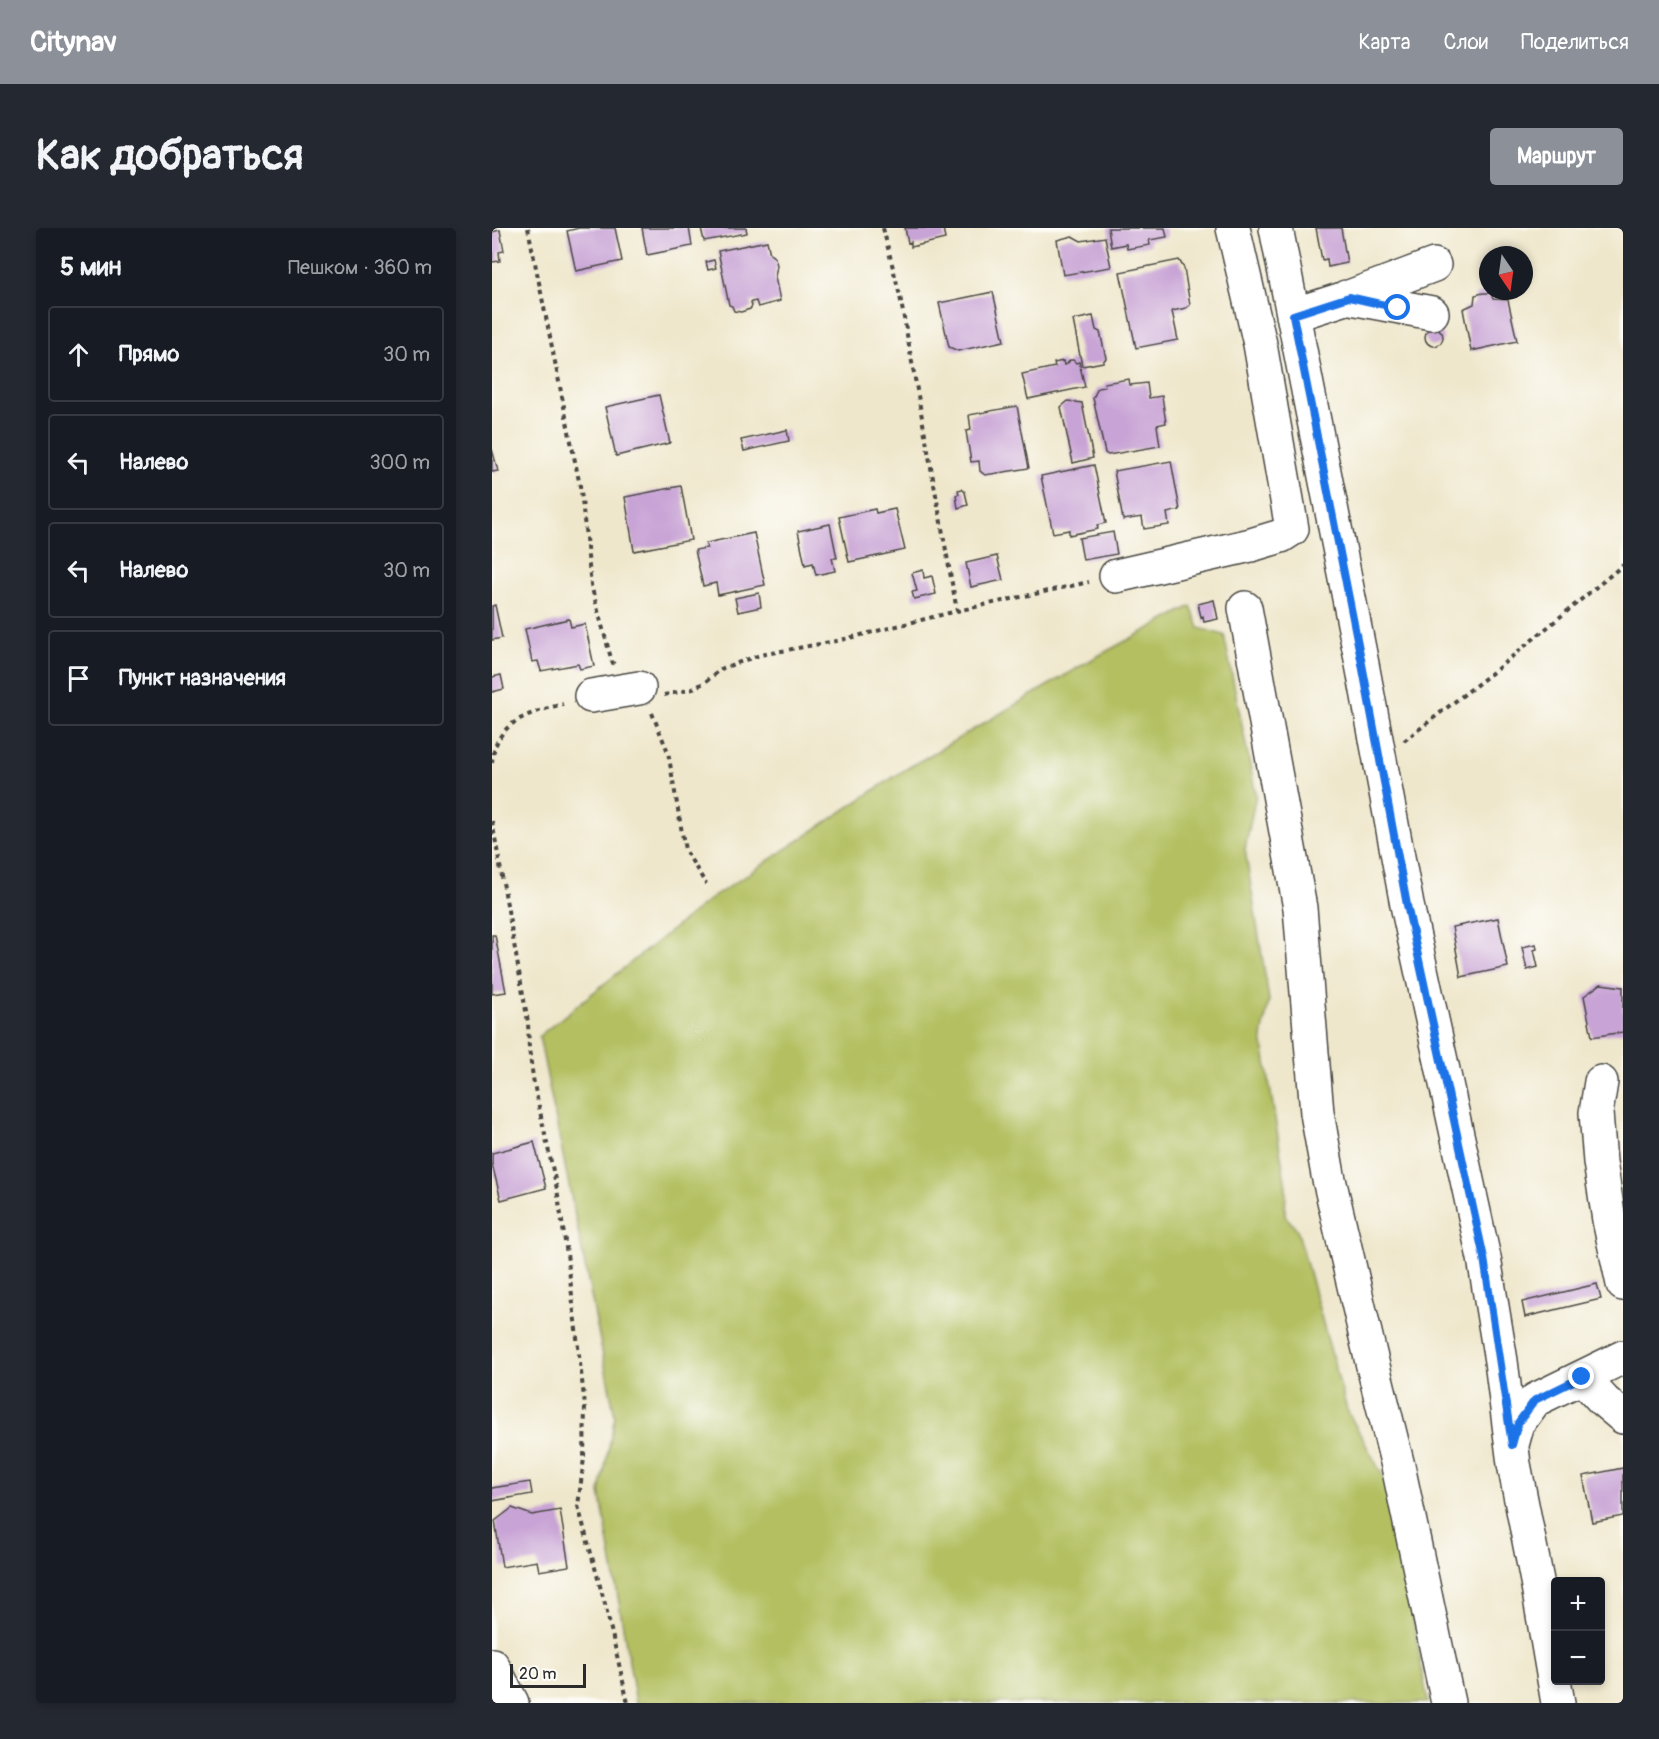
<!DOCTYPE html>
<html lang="ru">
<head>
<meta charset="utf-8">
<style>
	body { margin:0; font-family:Pangolin,sans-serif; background:#242831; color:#f1f3f6 }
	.controls { position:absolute; right:18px; bottom:18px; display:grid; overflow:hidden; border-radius:6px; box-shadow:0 3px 9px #0003 }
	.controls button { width:54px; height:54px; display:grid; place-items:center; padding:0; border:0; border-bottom:2px solid #363941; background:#171b24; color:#f1f3f6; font:30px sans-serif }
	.compass { position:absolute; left:987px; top:18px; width:54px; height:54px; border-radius:50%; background:#171b24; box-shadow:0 3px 9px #0003; rotate:167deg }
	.scale { position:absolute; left:18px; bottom:15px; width:76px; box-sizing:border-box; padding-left:6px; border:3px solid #2b2b2b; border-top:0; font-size:16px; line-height:21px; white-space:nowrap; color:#2b2b2b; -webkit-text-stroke:4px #fdfcf7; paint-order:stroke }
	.stop { position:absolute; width:18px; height:18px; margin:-14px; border:4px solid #1a73e8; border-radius:50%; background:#fff }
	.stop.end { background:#1a73e8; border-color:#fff; box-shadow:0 2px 6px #0008 }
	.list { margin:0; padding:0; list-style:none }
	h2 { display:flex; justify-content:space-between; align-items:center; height:78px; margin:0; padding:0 24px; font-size:26px }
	h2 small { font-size:20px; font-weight:400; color:#9ea1a6 }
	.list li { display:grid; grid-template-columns:39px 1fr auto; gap:18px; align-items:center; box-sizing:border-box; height:96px; margin:0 12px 12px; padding:0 12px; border:2px solid #363941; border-radius:6px }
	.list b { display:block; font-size:22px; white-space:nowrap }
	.list em { font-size:20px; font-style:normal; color:#9ea1a6 }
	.icon { flex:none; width:33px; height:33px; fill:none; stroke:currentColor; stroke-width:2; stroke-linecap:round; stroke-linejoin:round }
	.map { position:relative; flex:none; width:1131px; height:1475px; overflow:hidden; border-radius:6px }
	header { display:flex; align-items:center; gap:36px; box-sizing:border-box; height:84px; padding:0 30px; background:#8c9099; color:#fff }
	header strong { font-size:28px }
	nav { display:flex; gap:33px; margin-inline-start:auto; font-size:21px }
	.intro { display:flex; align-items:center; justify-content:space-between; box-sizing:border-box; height:144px; padding:0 36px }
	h1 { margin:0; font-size:42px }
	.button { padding:15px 27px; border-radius:6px; background:#8c9099; color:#fff; font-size:21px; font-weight:700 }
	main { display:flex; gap:36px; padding:0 36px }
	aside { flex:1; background:#171b24; border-radius:6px; box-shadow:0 3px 9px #0003 }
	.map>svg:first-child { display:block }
	.green { fill:#b3bf61; stroke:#6f7546; stroke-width:1.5 }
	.building { fill:#c8a3d5 }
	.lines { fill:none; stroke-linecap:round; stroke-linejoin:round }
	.minor-casing { stroke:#484743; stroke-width:36 }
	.path { stroke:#484743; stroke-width:4; stroke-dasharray:4.5 4.5; stroke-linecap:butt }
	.minor { stroke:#fff; stroke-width:33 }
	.route { stroke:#1a73e8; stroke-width:8 }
</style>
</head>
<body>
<header>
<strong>Citynav</strong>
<nav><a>Карта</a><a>Слои</a><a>Поделиться</a></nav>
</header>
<div class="intro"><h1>Как добраться</h1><a class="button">Маршрут</a></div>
<main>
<aside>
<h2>5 мин<small>Пешком · 360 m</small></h2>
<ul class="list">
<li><svg class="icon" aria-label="ahead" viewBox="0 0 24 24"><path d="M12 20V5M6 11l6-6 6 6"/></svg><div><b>Прямо</b></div><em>30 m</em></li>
<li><svg class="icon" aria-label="left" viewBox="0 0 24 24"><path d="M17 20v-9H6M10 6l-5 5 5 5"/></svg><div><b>Налево</b></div><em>300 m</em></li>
<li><svg class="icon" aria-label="left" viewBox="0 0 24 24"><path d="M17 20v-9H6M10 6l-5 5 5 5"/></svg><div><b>Налево</b></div><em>30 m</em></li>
<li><svg class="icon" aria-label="arrive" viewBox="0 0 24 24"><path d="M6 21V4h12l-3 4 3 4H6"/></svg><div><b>Пункт назначения</b></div></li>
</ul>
</aside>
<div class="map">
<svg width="1131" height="1475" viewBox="0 0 1131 1475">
	<rect width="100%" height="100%" fill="#fdfcf7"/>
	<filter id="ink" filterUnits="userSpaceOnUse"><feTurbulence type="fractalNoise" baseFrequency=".0167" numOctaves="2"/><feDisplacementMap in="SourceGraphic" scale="12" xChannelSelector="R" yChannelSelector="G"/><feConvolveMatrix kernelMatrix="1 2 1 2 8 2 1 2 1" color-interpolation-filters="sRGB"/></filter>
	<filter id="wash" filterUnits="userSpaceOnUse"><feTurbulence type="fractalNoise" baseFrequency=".008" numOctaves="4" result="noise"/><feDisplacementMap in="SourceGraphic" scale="24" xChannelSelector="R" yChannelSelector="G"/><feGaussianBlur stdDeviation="1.35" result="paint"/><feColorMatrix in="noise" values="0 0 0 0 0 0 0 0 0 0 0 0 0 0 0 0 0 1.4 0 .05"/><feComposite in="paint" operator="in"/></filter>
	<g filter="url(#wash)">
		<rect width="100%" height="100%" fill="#efe7cc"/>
		<!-- green -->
		<path class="green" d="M699 378 707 400 732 407 764 567 753 621 777 772 770 809 794 959 793 988 805 1001 855 1182 898 1261 936 1475H144L108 1264 123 1188 47 808 217 672 411 543 604 429Z"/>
		<g id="blocks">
			<!-- building -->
			<path class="building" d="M87 0H123L130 33 84 43 75 3Z
				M150 0H197L200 18 155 27Z
				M209 0H254L255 5 212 13Z
				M413 0H451L453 11 419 19V14L416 15Z
				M616 0H673L675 9 657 12 658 17 635 21 634 16 619 19Z
				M824 0H849L855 35 836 39 835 31 830 32Z
				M8 2 12 23 7 24 8 33 0 34V4Z
				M580 8 589 13 613 9 619 39 571 47 565 12Z
				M275 13 278 26 283 30 285 37 283 49 288 73 266 79 264 73 259 74 260 78 258 81 249 84 242 83 240 78 237 77 226 23Z
				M222 32 224 40 216 42 214 34Z
				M687 32 692 40 698 77 694 80 680 83 686 112 644 120 628 44Z
				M501 64 512 113 466 123 457 119 447 75Z
				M991 65H999L1001 71 1016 72 1025 113 979 123 971 81 982 76 983 67Z
				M601 88 604 102 608 104 614 130 611 134 590 138 581 92Z
				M933 109a9 9 0 1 1 18 0a9 9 0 1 1-18 0Z
				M578 132H581L584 135 587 134 593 159 536 171 530 146 563 139 562 135 571 133 572 137 575 136Z
				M637 151 638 157 655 155 657 170 670 168 674 195 665 197 668 218 616 227 613 225 601 170 606 160 613 159 612 155Z
				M167 167 178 215 124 228 113 179Z
				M576 173 590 175 601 230 581 235 569 179Z
				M525 178 537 240 493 247 488 243 487 233 479 234 474 203 479 202 477 187Z
				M295 202 297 213 252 223 249 212Z
				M0 221 6 243 0 244Z
				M679 233 688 282 675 285 677 297 652 301 650 289 631 292 622 243Z
				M602 237 614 295 605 297 606 301 577 307V302L561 305 549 248Z
				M189 258 199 312 142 323 133 269Z
				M470 261 473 264 476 277 466 280 464 267 467 266 466 262Z
				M383 281 384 285 403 281 413 322 357 334 347 289Z
				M338 296 345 330H340L343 343 324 347 321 335 313 337 306 303Z
				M621 304 625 326 591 332 587 310Z
				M262 305 273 357 226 367 224 355 211 358 203 322 215 320 214 315Z
				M505 328 511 352 479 359 474 335Z
				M431 342 432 350 440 348 444 366 422 371 420 364 425 363 420 345Z
				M267 365 269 379 246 384 243 370Z
				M722 372 726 391 712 394 711 388 709 389 706 376Z
				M3 377 10 410 0 412V378Z
				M77 391 79 399 93 396 102 438 88 441 86 436 49 443 46 433 40 434 33 401Z
				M9 447 12 461 0 464V449Z
				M1006 690 1016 739 969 749 960 699Z
				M0 707H3L14 764 0 766Z
				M1044 716 1045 721 1042 722 1046 739 1035 742 1030 719Z
				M1109 756 1131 759V804L1100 809 1092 768Z
				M42 914 54 960 9 972 0 936V925Z
				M1105 1056 1109 1071 1033 1089 1030 1074Z
				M1131 1240V1288L1100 1294 1091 1248Z
				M38 1254 40 1266 0 1273V1260Z
				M20 1280 40 1287 68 1282 77 1338 47 1343 45 1333 10 1339 3 1293Z"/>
		</g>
	</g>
	<g filter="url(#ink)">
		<use href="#blocks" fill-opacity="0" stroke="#484743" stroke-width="1.5"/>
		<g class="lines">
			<defs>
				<path id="minor" d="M784 0 870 436 915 677 992 1030 1009 1133 1022 1236 1046 1358 1066 1475
					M854 69 940 85
					M801 87 857 69 942 37
					M624 348 759 317 789 308 800 301 768 116 741 0
					M753 380 808 680 825 885 836 947 878 1126 906 1238 956 1475
					M99 468 147 460
					M1109 854 1104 885 1108 934 1117 992 1131 1056
					M1090 1149 1112 1173 1131 1189
					M1020 1217 1026 1195 1043 1172 1131 1129
					M0 1437 20 1475"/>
			</defs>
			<!-- minor casing -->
			<use href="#minor" class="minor-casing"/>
			<!-- path -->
			<path class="path" d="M36 0 89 263 99 357 120 434 123 437
				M391 0 408 68 465 383
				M172 467 201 461 213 454 231 440 268 427 349 412 465 383 597 354
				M160 485 176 524 193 622 214 656
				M912 513 1005 441 1131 337
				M0 535C3 493 38 485 71 476
				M0 593 36 794 37 821 42 856 65 961 76 1033 93 1178 92 1230 86 1278 113 1376 136 1475"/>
			<!-- minor -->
			<use href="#minor" class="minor"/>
		</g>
	</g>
	<g class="lines" filter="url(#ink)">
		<!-- route -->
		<path class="route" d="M906 80 857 69 801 87 870 436 915 677 992 1030 1020 1217 1026 1195 1043 1172 1090 1149"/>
	</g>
</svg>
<div class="controls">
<button>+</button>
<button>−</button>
</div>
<svg class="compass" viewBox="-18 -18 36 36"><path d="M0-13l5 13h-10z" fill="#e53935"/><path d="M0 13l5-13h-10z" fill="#9ea1a6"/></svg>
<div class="scale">20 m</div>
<div class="stop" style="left:906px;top:80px"></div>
<div class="stop end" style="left:1090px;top:1149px"></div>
</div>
</main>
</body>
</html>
